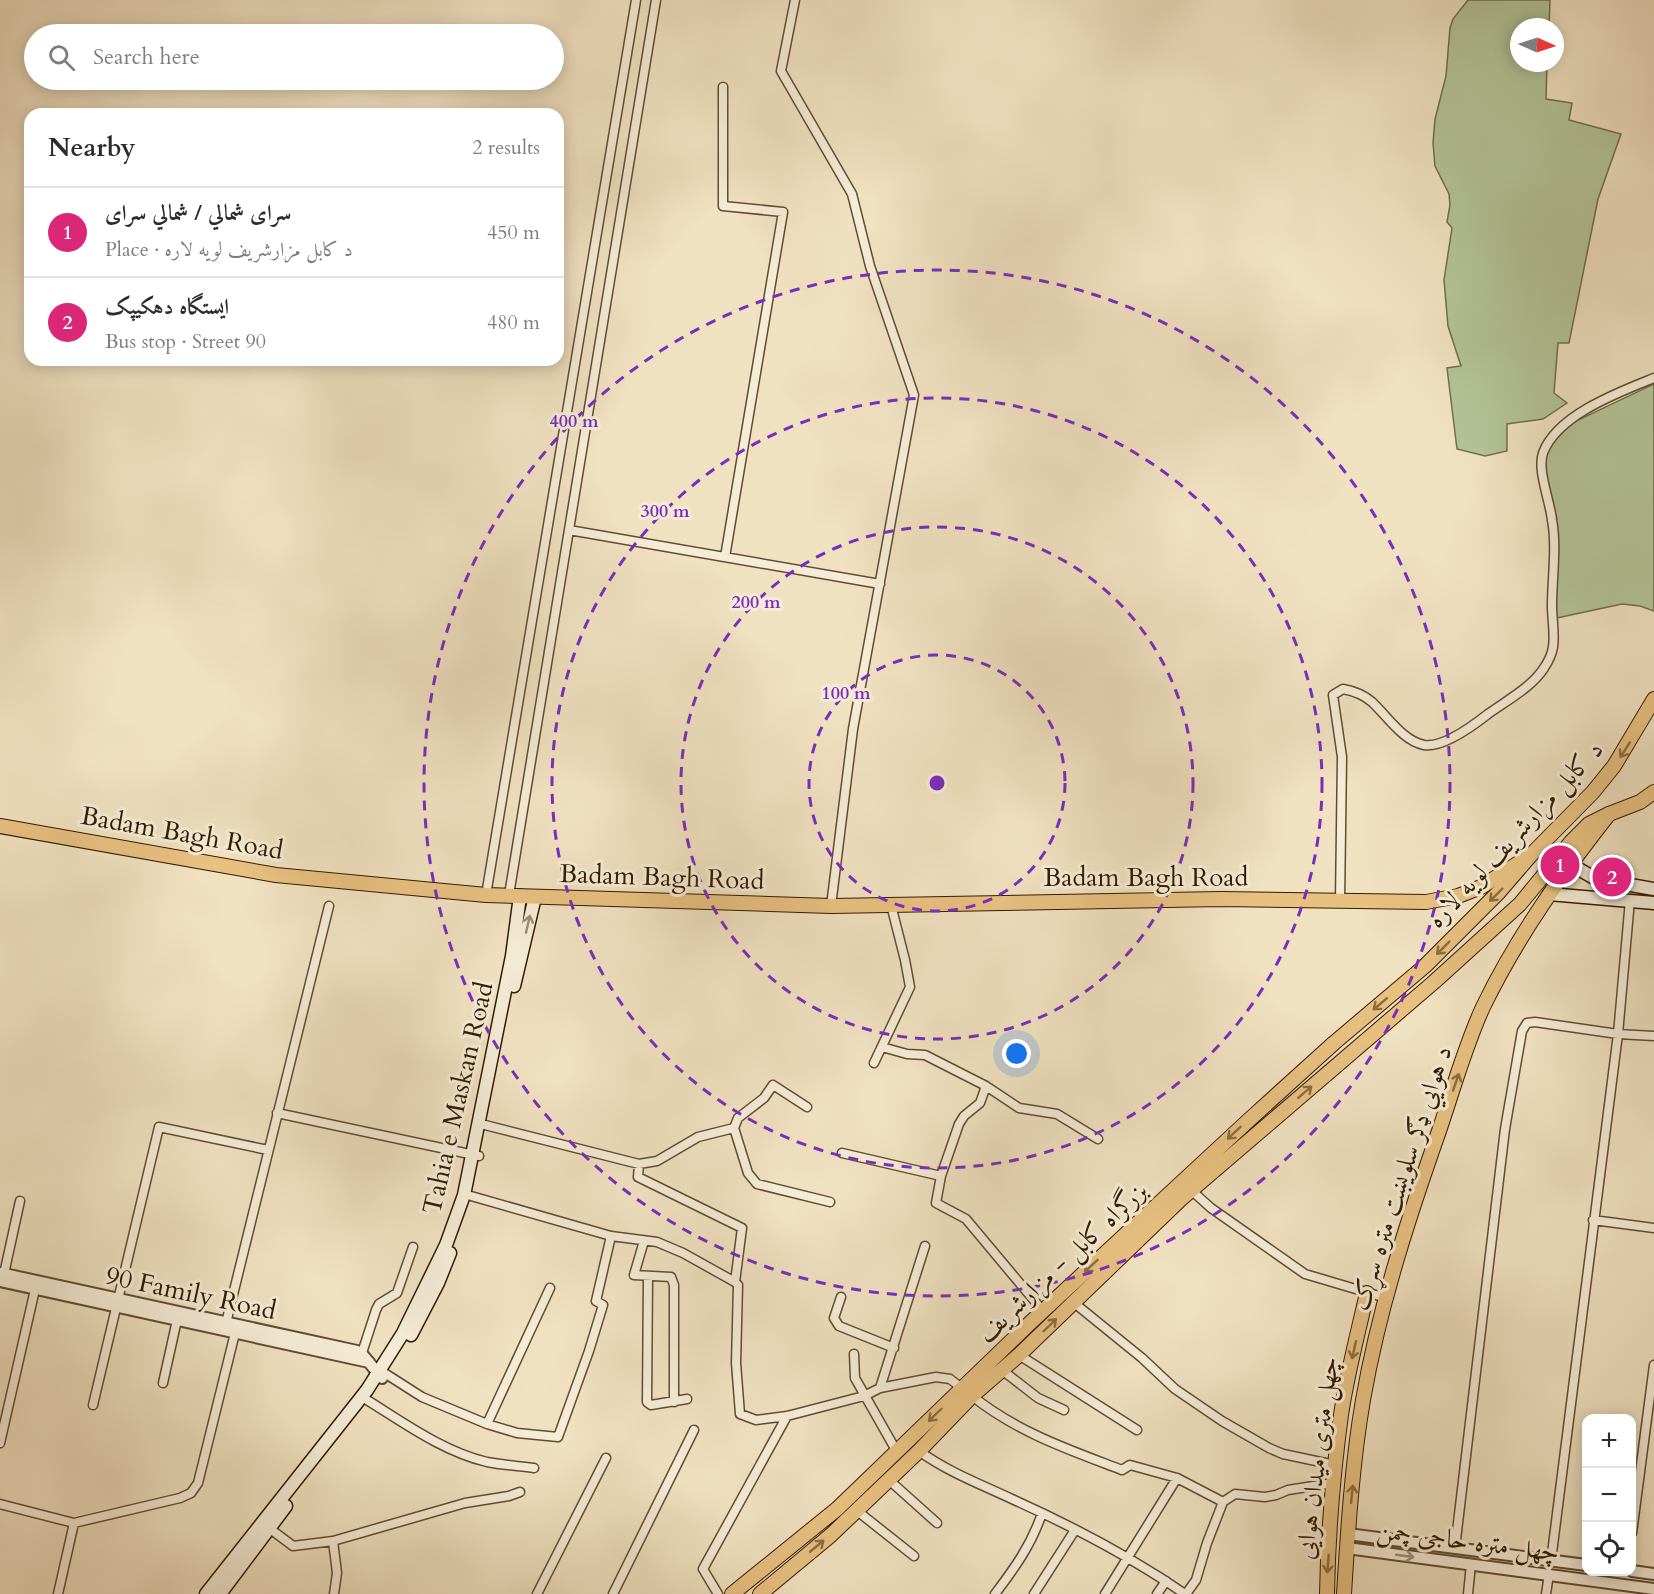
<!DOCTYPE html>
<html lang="en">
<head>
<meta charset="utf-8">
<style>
	body { margin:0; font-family:Cardo,Amiri,serif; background:#f2f2f3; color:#2b2b33 }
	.controls { position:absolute; right:18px; bottom:18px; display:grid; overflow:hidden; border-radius:12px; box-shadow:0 3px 15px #0003 }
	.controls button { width:54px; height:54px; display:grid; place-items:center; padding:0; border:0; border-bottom:2px solid #e1e1e2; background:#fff; color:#2b2b33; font:30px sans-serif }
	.compass { position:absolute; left:1510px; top:18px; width:54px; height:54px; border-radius:50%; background:#fff; box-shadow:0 3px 15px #0003; rotate:93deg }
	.you { position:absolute; left:1017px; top:1054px; width:21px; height:21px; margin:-15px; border:4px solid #fff; border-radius:50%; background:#1a73e8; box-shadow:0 0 0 9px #1a73e833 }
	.badge { display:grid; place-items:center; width:39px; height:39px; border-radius:50%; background:#db2777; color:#fff; font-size:20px; font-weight:700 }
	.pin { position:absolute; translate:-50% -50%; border:3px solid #fff; box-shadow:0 2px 6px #0006 }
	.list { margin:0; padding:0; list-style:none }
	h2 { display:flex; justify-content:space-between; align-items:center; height:78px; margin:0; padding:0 24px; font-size:26px }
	h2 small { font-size:20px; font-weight:400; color:#7c7c81 }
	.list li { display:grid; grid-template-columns:39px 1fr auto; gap:18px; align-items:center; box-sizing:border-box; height:90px; padding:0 24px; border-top:2px solid #e1e1e2 }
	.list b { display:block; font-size:22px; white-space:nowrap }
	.list p { margin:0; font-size:20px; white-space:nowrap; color:#7c7c81 }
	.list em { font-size:20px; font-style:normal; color:#7c7c81 }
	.icon { flex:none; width:33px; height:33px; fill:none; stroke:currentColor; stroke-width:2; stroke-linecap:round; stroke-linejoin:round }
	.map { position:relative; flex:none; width:1654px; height:1594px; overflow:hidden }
	.search { position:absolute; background:#fff; box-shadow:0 3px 15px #0003; left:24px; top:24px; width:540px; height:66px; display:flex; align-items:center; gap:15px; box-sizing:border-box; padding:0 21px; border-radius:33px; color:#7c7c81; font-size:22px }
	.panel { position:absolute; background:#fff; box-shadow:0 3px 15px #0003; left:24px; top:108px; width:540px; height:258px; border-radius:18px }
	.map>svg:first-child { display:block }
	.green { fill:#b3c498; stroke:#726f4c; stroke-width:1.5 }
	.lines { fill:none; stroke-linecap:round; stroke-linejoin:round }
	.minor-casing { stroke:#614c31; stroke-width:11 }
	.tertiary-casing { stroke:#614c31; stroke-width:14 }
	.secondary-casing { stroke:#311a01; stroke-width:15 }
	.primary-casing { stroke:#311a01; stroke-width:16 }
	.trunk-casing { stroke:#311a01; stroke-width:16 }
	.minor { stroke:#f5ecd7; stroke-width:8 }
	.tertiary { stroke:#f5ecd7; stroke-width:10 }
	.secondary { stroke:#f5ecd7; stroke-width:12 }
	.primary { stroke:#e8c080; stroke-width:14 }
	.trunk { stroke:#e8c080; stroke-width:14 }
	.oneway { stroke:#8c6d40 }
	.oneway2 { stroke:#9d8e77 }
	.ring { fill:none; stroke:#7b2cbf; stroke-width:3; stroke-dasharray:10 8 }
	.labels { text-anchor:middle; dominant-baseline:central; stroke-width:6; stroke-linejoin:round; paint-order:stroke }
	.street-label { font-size:26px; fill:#311a01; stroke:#f5ecd7 }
	.centre { fill:#7b2cbf; stroke:#f5ecd7; stroke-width:3 }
	.ring-label { font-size:18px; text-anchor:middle; font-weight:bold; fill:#7b2cbf; stroke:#f5ecd7; stroke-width:6; stroke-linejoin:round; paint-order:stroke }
</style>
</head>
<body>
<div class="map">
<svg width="1654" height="1594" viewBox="0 0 1654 1594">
	<rect width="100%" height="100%" fill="#f0e1c1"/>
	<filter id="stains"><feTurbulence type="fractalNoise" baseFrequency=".00333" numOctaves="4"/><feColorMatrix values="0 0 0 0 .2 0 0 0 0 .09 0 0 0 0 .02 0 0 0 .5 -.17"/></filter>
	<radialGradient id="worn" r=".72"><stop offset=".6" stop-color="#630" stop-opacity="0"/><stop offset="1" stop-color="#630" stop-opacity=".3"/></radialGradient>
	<!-- green -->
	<path class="green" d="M1468 0H1550L1549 27H1519V63H1547L1546 99 1572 103 1569 120 1621 134 1598 199 1569 343H1558L1554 393 1567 403 1543 419 1507 424V451L1485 456 1457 449 1447 368 1461 366 1448 326 1444 280 1452 228 1447 222 1450 205 1449 194 1435 166 1433 143 1435 119 1446 76 1450 28 1453 19Z
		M1654 384V611L1640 606 1622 604 1552 619 1551 521 1542 480 1540 449 1555 431Z"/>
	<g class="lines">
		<defs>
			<path id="minor" d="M795 0 781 71 852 194 870 266 914 395 853 729 831 906
				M723 87V206L783 212 725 557
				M569 530 880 584
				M486 895 636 0
				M509 895 656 0
				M1340 902 1342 757 1333 695 1343 689C1354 691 1364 695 1372 702 1387 716 1403 741 1424 745 1443 748 1474 725 1488 714 1506 701 1532 687 1544 668 1548 662 1552 654 1553 647 1555 634 1552 619 1552 606 1552 578 1557 547 1552 520 1550 501 1537 470 1543 453 1557 415 1619 392 1654 378
				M882 1047 907 1054 925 1055 986 1086 1019 1108 1057 1114 1098 1139
				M874 1063 910 987 905 960 891 905
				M986 1086 980 1103 964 1116 959 1124 941 1176 936 1203 966 1219 1043 1311
				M807 1107 773 1085 764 1098 738 1118 734 1128 748 1173 757 1184 830 1202
				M277 1113 479 1156
				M485 1125 639 1164 657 1161 698 1137 734 1128
				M842 1153 941 1176
				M639 1164 638 1177 742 1228 735 1282 738 1285 736 1363 740 1414 756 1420 787 1416 864 1396 880 1388 936 1377 950 1379 963 1389
				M1191 1190 1211 1208 1305 1274 1386 1298
				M471 1196 611 1236 657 1242 683 1253 735 1282
				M1593 1220 1654 1228
				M644 1241 634 1275 671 1277 674 1285V1402
				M4 1274 20 1201
				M648 1277 647 1402 651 1405 687 1399
				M841 1297 834 1318 839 1326 894 1348
				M1073 1302 1142 1358 1175 1389 1222 1421 1269 1448 1283 1454 1335 1465
				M226 1323 329 906
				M854 1354 855 1378 897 1452
				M1019 1355 1137 1430
				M360 1359 376 1310 379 1304 397 1293 413 1247
				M1002 1370 1038 1398 1064 1410
				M386 1374 422 1397 487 1424 517 1433 558 1437 589 1351 603 1305 596 1301 611 1236
				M163 1383 177 1320
				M880 1388 925 1246
				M972 1396C1019 1433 1067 1449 1122 1470L1130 1465 1177 1478 1223 1502 1235 1494 1265 1497 1276 1495 1288 1490 1333 1483
				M367 1400C404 1423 444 1452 487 1462 502 1465 519 1466 534 1468
				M93 1405 159 1127 268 1150
				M487 1424 550 1288
				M0 1443 36 1285
				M919 1451C948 1472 980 1484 1012 1499 1072 1526 1131 1557 1185 1594
				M889 1480 937 1523
				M0 1504 74 1523 180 1498 191 1493 198 1483 236 1329
				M856 1510 914 1556
				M269 1528 293 1546 333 1541 465 1503 509 1496 520 1492
				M1632 1533 1654 1365
				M333 1541 337 1573 334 1594
				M1455 1548 1505 1129 1522 1031 1527 1023 1535 1022 1618 1034 1654 1036
				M1551 1561 1618 1034 1630 900
				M58 1594 74 1523
				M537 1594 606 1458
				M613 1594 694 1430
				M718 1594 703 1569 787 1416
				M995 1594C1014 1569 1032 1544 1042 1513
				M1034 1594 1075 1530
				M1105 1594 1177 1478
				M1157 1594 1166 1581
				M1186 1594 1196 1580 1207 1543 1223 1502
				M1468 1594 1471 1564
				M1546 1594 1549 1574"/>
			<path id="tertiary" d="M0 1273 357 1351 362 1354 382 1378
				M0 1281 369 1362
				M1348 1534 1586 1565
				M1347 1548 1654 1589
				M1632 1571 1654 1574"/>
			<path id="secondary" d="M1570 864 1596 879 1654 889
				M1549 894 1654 903
				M514 986 535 897
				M411 1335 438 1283 450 1253
				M206 1594 367 1390 403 1333 446 1245 464 1195 512 956 520 896
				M220 1594 286 1506"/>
			<path id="primary" d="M0 826 276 875 486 895 831 906 1221 899 1426 902 1458 896 1481 887 1525 859
				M1327 1594C1328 1534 1333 1474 1341 1415 1347 1374 1358 1333 1367 1293
				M1344 1594C1348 1530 1352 1464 1363 1400 1379 1308 1408 1219 1439 1131 1453 1090 1465 1046 1483 1007 1517 937 1561 875 1609 814"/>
			<path id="trunk" d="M732 1594 837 1509 1031 1322 1250 1119 1334 1043 1425 966 1499 892 1530 856 1593 792 1614 766 1654 699
				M760 1594 831 1535 919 1451 972 1396 1019 1355 1181 1199 1434 982 1520 904 1571 842 1589 824 1609 814 1640 802 1654 792"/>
		</defs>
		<!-- minor casing -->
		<use href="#minor" class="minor-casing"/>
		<!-- tertiary casing -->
		<use href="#tertiary" class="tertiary-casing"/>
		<!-- secondary casing -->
		<use href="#secondary" class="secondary-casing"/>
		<!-- primary casing -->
		<use href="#primary" class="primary-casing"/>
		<!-- trunk casing -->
		<use href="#trunk" class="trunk-casing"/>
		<!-- minor -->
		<use href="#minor" class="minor"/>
		<!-- tertiary -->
		<use href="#tertiary" class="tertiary"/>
		<!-- secondary -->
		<use href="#secondary" class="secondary"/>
		<!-- primary -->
		<use href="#primary" class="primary"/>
		<!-- trunk -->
		<use href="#trunk" class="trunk"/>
	</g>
	<!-- one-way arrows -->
	<defs><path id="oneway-shaft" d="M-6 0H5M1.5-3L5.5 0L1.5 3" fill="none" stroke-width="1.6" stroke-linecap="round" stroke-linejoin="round" transform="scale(1.5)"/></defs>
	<g class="oneway">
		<use href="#oneway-shaft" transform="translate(1625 750) rotate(123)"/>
		<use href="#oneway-shaft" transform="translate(1496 895) rotate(135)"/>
		<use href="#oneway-shaft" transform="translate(1443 948) rotate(135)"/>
		<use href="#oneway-shaft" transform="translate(1380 1004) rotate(140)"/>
		<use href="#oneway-shaft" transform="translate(1456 1082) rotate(-71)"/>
		<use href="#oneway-shaft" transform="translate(1305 1092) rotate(-41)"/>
		<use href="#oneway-shaft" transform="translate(1234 1133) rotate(137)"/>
		<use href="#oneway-shaft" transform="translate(1091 1266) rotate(137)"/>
		<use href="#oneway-shaft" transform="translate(1050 1325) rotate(-44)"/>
		<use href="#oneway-shaft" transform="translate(1354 1350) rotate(103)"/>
		<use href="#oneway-shaft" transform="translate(935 1415) rotate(136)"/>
		<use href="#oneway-shaft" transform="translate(1352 1494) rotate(-84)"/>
		<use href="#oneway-shaft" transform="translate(817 1546) rotate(-40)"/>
		<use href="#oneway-shaft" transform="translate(1328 1564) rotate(94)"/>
	</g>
	<g class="oneway2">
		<use href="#oneway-shaft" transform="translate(528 924) rotate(-77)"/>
		<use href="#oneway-shaft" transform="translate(1405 1556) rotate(8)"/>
	</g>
	<!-- distance rings -->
	<g class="ring">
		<circle cx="937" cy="783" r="128"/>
		<circle cx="937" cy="783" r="256"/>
		<circle cx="937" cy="783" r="385"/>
		<circle cx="937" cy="783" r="513"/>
	</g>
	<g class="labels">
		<!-- street labels -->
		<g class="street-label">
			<text transform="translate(182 833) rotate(10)">Badam Bagh Road</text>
			<text transform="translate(1515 834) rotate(-47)">د کابل مزارشریف لویه لاره</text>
			<text transform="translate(662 877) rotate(2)">Badam Bagh Road</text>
			<text x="1146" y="877">Badam Bagh Road</text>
			<text transform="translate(458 1098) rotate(-77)">Tahia e Maskan Road</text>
			<text transform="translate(1401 1178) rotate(-72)">د هوايي ډګر سلویښت متره سړک</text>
			<text transform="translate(1062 1262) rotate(-43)">بزرگراه کابل - مزارشریف</text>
			<text transform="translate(191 1293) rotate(12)">90 Family Road</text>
			<text transform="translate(1317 1458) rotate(-83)">چهل متری میدان هوایی</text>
			<text transform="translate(1468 1541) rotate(7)">چهل متره حاجی چمن</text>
		</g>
	</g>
	<circle cx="937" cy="783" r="9" class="centre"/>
	<g class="ring-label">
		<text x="574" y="427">400 m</text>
		<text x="665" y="517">300 m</text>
		<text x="756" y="608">200 m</text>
		<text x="846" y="699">100 m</text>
	</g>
	<rect width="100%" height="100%" filter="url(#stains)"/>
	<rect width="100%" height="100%" fill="url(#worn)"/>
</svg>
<div class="controls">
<button>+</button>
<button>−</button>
<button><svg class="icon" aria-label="locate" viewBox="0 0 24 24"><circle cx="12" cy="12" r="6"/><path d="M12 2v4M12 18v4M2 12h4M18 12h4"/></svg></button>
</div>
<svg class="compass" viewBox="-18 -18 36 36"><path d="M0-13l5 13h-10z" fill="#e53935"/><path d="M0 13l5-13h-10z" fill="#7c7c81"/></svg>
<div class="you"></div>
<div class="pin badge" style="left:1560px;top:865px">1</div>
<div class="pin badge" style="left:1612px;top:877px">2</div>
<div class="search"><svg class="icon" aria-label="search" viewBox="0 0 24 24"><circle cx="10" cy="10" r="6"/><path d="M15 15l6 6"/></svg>Search here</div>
<section class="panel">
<h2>Nearby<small>2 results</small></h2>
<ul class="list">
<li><span class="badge">1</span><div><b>سرای شمالي / شمالي سرای</b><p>Place · د کابل مزارشریف لویه لاره</p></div><em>450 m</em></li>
<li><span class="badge">2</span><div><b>ایستگاه دهکیپک</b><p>Bus stop · Street 90</p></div><em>480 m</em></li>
</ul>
</section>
</div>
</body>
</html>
